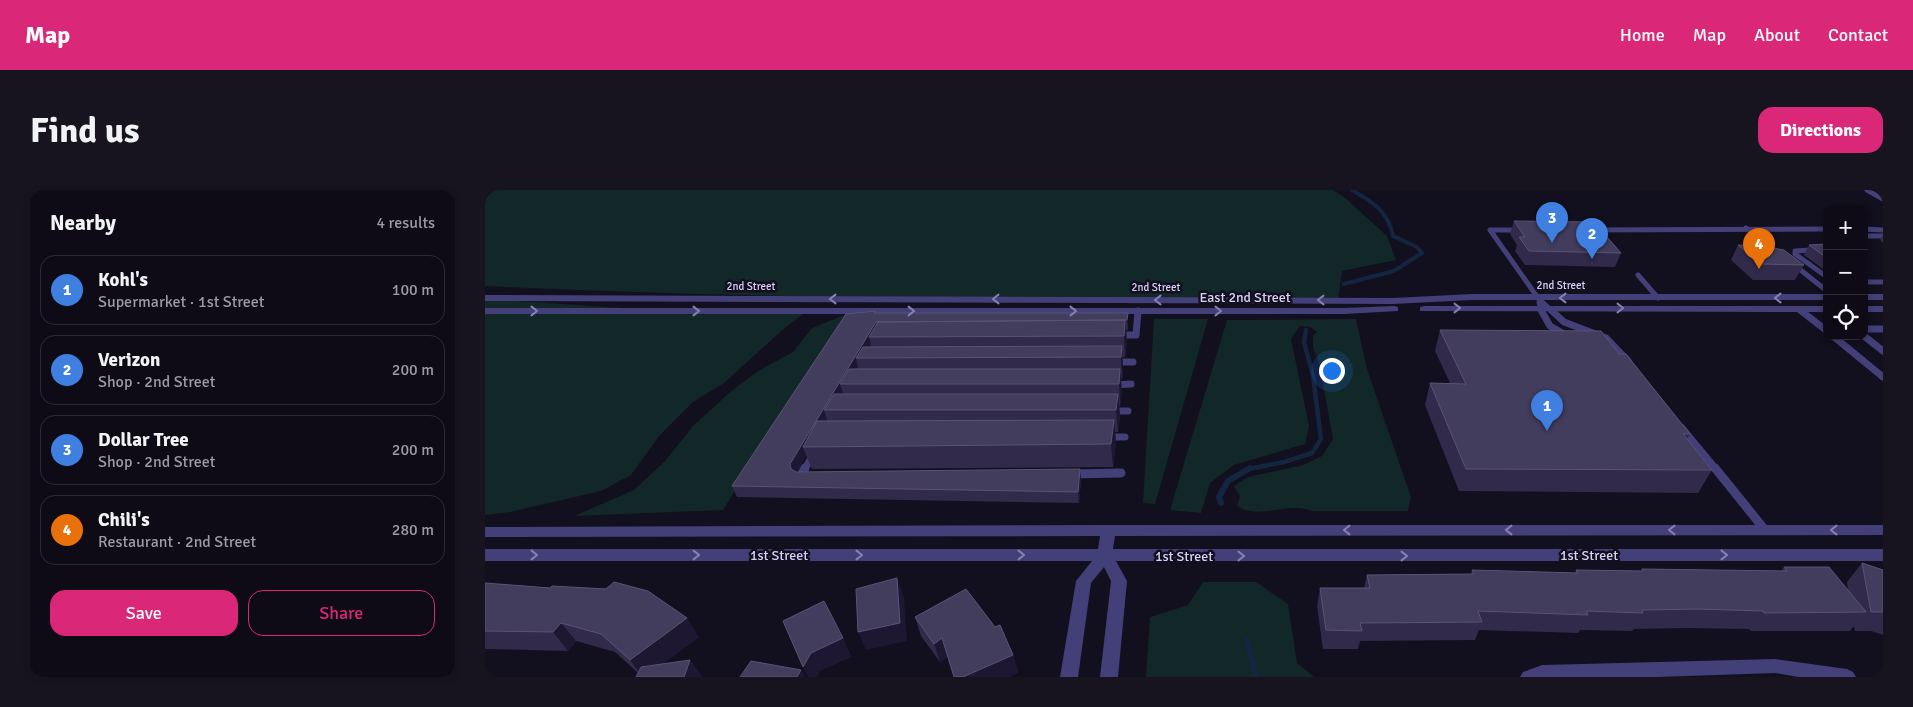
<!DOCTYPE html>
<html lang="en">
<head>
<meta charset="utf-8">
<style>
	body { margin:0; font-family:Signika,sans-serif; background:#17141f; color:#f1f3f6 }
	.controls { position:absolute; right:15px; top:15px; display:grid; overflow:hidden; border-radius:10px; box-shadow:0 2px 8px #0003 }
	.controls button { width:45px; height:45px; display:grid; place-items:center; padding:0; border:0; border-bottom:1px solid #2e2b35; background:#0e0b16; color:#f1f3f6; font:25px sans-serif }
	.you { position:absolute; left:846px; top:180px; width:18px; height:18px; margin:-12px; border:4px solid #fff; border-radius:50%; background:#1a73e8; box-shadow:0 0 0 8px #1a73e833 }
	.badge { display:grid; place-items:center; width:32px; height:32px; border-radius:50%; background:#db2777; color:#fff; font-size:16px; font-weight:700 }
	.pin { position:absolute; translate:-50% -41px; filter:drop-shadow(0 1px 2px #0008) }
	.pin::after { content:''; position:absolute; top:26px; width:18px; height:15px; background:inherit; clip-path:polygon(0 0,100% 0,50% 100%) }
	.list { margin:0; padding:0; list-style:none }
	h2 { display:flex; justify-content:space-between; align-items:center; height:65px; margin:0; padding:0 20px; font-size:21px }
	h2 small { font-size:16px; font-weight:400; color:#9b9ba1 }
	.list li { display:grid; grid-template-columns:32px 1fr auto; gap:15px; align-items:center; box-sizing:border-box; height:70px; margin:0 10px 10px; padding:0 10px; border:1px solid #2e2b35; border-radius:15px }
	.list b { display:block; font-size:19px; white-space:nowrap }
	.list p { margin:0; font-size:16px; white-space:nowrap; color:#9b9ba1 }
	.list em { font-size:16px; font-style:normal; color:#9b9ba1 }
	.actions { display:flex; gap:10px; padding:15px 20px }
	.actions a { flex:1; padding:11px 0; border:1px solid #db2777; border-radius:15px; text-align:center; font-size:18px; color:#db2777 }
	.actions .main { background:#db2777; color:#fff }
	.icon { flex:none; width:28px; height:28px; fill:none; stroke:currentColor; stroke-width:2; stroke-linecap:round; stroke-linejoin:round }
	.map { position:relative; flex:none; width:1398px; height:487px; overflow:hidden; border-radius:15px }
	header { display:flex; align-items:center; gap:30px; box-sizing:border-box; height:70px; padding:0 25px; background:#db2777; color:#fff }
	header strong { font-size:24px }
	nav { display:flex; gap:28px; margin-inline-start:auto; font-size:18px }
	.intro { display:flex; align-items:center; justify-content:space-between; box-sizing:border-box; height:120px; padding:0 30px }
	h1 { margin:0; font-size:35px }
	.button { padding:12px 22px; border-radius:15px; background:#db2777; color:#fff; font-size:18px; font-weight:700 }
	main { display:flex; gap:30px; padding:0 30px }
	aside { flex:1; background:#0e0b16; border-radius:15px; box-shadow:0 2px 8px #0003 }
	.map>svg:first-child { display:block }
	.green { fill:#122727 }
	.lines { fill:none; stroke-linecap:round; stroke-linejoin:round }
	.stream-far2 { stroke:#142542; stroke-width:4 }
	.stream-far1 { stroke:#142542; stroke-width:4.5 }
	.stream { stroke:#142542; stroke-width:6 }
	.service-far2 { stroke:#433f78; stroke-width:5 }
	.service-far1 { stroke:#433f78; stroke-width:7 }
	.service { stroke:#433f78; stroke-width:9 }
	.minor { fill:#433f78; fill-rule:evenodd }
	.tertiary { fill:#433f78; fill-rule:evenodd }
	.wall { fill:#312a4a }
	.shaded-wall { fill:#1d1731 }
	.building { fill:#423c5d; stroke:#5a5376 }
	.oneway { stroke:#8681b2 }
	.labels { text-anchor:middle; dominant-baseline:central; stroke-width:5; stroke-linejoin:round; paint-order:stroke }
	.far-street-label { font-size:11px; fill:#d7d1fa; stroke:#120f1e }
	.street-label { font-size:14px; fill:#d7d1fa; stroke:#120f1e }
</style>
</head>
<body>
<header>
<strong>Map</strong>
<nav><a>Home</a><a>Map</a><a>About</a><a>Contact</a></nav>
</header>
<div class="intro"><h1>Find us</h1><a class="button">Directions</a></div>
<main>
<aside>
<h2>Nearby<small>4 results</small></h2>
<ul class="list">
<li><span class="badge" style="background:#3f7fe0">1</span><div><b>Kohl's</b><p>Supermarket · 1st Street</p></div><em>100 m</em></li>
<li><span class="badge" style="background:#3f7fe0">2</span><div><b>Verizon</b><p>Shop · 2nd Street</p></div><em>200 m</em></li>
<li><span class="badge" style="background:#3f7fe0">3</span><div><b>Dollar Tree</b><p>Shop · 2nd Street</p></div><em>200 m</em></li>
<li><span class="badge" style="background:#e8710a">4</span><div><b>Chili's</b><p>Restaurant · 2nd Street</p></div><em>280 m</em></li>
</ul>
<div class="actions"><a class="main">Save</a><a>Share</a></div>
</aside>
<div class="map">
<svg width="1398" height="487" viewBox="0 0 1398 487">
	<rect width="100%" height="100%" fill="#120f1e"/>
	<!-- green -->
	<path class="green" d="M0 0H848L859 7 902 46 911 70 857 81 853 110C568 109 284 110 0 96Z
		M0 109 154 119 321 122 302 136 239 193 208 212 174 246 146 285 116 301 25 322 0 325Z
		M362 124 238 320 89 326 149 300 180 271 208 236 244 203 273 181 308 162 327 138Z
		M669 129H723L670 314 658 313Z
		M871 129 882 179 926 307 923 321H827C801 311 775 331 752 316L755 306 749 296 763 287 818 275 837 266 848 249 834 173 828 157V145L832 142 825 137 815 136 806 149 824 236 820 254 749 275 725 293 716 323 685 320 742 130Z
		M718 392H771L803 414 812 473 829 487H661L665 427 703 415Z"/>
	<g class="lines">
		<!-- stream-far2 -->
		<path class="stream-far2" d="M859 94 909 81 937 63 932 57 908 46C903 21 888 12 867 0"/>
		<!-- stream-far1 -->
		<path class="stream-far1" d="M763 279 799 272 827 263 836 249 828 186 819 152 821 140"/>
		<!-- stream -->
		<path class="stream" d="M736 313 734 307 743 291 765 278
			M762 450 771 487"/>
		<!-- service-far2 -->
		<path class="service-far2" d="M1382 0 1398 9
			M1261 38 1293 63
			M1379 39 1398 40
			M1005 40 1053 108 1067 121
			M1005 40H1036
			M1100 40 1342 39
			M1379 46H1398
			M1342 59 1310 61V64L1342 87
			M1308 74 1342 101
			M1153 85 1173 108
			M1379 92H1398
			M1054 112 1056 121
			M1314 119 1316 121"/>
		<!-- service-far1 -->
		<path class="service-far1" d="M1056 120 1065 136 1079 144
			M1066 120 1079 132 1121 148 1143 171
			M1315 120 1342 141
			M1379 139H1398
			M632 145H651L653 121
			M1348 146 1398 187
			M1379 146 1398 161
			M630 172H648
			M628 195 646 194
			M625 221H643
			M1197 238 1231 279
			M622 247H640
			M320 279 328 264"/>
		<!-- service -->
		<path class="service" d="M1230 278 1280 340
			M586 284 636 283
			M319 286H316L320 278"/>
		<!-- minor -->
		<path class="minor" d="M1290 469 1362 479 1368 482 1371 487H1313L1290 483 1173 487H1035L1038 482 1057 475Z"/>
		<!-- tertiary -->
		<path class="tertiary" d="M987 104H1342V110H987L908 114 0 111V105L908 108Z
			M1379 104H1398V110H1379Z
			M909 116 913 117V121L859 124H0V118H859Z
			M939 116H1342V122L935 121V117Z
			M1379 116H1398V122H1379Z
			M623 335H1398V345L630 346 628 359H1398V371H631L642 391 633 487H615L626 391 619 377 606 393 593 487H575L591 391 607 371H0V359H613L615 346 0 347V337Z"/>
	</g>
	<!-- wall -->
	<path class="wall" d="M1029 31 1117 48 1136 63 1130 77 1040 75 1030 61 1032 55 1025 44Z
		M1398 45V53L1395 50Z
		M1342 54V82L1319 65 1324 55Z
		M1253 55 1319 75 1310 90H1268L1246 70Z
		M391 123H643V140H641L642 150 640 167H638V177L637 189H636L637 201 635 216H634L635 226 633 242H630L631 252 628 277 327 279 321 265 312 282 596 290 594 313 252 307 247 296Z
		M955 140 1134 164 1205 244 1202 249 1227 280 1213 303 974 301 940 215 945 193H965L950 161Z
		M1377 373 1398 380V445L1386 441H1370L1369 436 1365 441H1266L1264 439 1200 438 1149 439 1147 441 1095 440 1093 443 994 440 990 450 875 451 873 459H838L832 416 835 398H879L882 385 986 384 987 380 1090 383 1091 380 1156 381 1157 379 1296 381 1299 377 1363 401 1362 392Z
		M0 393 65 398 214 447 177 474 205 470 217 487H151L153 483 130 462 91 451 83 461 0 459Z
		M430 427 528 465 533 483 463 467 455 472 436 446Z"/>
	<!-- shaded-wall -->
	<path class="shaded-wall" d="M643 123V140L642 130Z
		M640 130 642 150 640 167 639 146Z
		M391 132 394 142 384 147 386 155 378 168H371L373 177 363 194H355L358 203 348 220H339L342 230 326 257H318L321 265 310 285 306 279 305 274Z
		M637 156 638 177 637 189 636 167Z
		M635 179 637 201 635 216 634 194Z
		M633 204 635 226 633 242 631 220Z
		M629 230 631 252 628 277 626 254Z
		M595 279 596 290 594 313 593 302Z
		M412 388 419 407 422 451 381 460 373 442Z
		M202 428 214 447 160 487H158L145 470Z
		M76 433 91 451 83 461 68 442Z
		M358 448 367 467 335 481 332 487H323L318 477 326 463Z
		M457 448 463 467 455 472 449 454Z
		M528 465 533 483 525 487H478Z
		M205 470 217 487H199Z
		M316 480 320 487H312Z"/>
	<!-- building -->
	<path class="building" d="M1029 31 1102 32 1117 48H1123L1136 63 1044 61 1034 47H1040Z
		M1342 54V68L1324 55Z
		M1253 55 1276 56 1299 60 1319 75 1276 74Z
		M391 121 389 123H643L642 130 393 132H391L305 274 306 279 311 282 595 279 593 302 247 296 361 124Z
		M640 130 639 146 384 147 393 132Z
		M955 140 1116 141 1134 164H1141L1205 244H1198L1227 280 981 279 945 193 981 194Z
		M637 156 636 167 371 168 378 157Z
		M364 179H635L634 194H355Z
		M349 204H633L631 220H339Z
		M629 230 626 254 318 257 332 231Z
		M1377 373 1398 380V422H1386Z
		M1299 377H1344L1381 422 1279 423 1278 421 1212 419 1157 420 1158 423 1101 421 1103 425 993 421 997 432 875 433 877 441 841 440 835 398H885L882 385 989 384 987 380 1093 383 1091 380 1158 381 1157 379 1302 381Z
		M412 388 415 433 373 442 371 399Z
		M129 392 163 401 202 428 145 470 116 444 76 433 68 442 0 441V393L65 398 67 396 121 399Z
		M481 399 510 437 515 435 528 465 478 487H469L457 448 449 454 430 427Z
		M339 411 358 448 326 463 318 477 298 431Z
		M205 470 199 487H151L156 477Z
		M266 471 316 480 312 487H255Z"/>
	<!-- one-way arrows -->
	<defs><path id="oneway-chevron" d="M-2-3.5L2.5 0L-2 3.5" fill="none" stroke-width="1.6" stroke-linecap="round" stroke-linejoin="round" transform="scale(1.25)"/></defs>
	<g class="oneway">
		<use href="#oneway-chevron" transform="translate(1078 108) rotate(-180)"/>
		<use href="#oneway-chevron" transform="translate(1293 108) rotate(180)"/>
		<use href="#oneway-chevron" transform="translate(348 109) rotate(-180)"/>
		<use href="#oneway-chevron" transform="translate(511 109) rotate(-180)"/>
		<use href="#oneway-chevron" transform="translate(673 110) rotate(-180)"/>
		<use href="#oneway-chevron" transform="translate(836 110) rotate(-180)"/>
		<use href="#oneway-chevron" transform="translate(972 118)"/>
		<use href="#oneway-chevron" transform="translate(1135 118)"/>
		<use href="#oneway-chevron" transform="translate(49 121)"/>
		<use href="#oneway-chevron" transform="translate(211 121)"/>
		<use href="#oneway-chevron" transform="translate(426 121)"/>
		<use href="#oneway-chevron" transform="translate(588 121)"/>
		<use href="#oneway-chevron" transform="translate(733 121)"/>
		<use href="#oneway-chevron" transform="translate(862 340) rotate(180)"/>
		<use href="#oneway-chevron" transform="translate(1024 340) rotate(180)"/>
		<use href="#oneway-chevron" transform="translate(1187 340) rotate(180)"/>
		<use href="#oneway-chevron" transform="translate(1349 340) rotate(180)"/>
		<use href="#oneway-chevron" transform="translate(49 365)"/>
		<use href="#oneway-chevron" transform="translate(211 365)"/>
		<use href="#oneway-chevron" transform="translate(374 365)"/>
		<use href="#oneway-chevron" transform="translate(536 365)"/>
		<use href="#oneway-chevron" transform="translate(1239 365)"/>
		<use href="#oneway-chevron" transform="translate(756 366)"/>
		<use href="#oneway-chevron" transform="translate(919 366)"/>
	</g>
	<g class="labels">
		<!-- far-street labels -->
		<g class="far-street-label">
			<text x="1076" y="95">2nd Street</text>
			<text x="266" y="96">2nd Street</text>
			<text x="671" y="97">2nd Street</text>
		</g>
		<!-- street labels -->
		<g class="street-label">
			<text x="760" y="107">East 2nd Street</text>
			<text x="294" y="365">1st Street</text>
			<text x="1104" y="365">1st Street</text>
			<text x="699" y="366">1st Street</text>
		</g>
	</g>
</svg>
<div class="controls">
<button>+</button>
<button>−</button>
<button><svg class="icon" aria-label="locate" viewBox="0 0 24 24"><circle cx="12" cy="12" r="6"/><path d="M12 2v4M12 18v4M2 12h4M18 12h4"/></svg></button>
</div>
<div class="you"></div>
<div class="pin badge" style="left:1062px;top:241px;background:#3f7fe0">1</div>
<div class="pin badge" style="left:1107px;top:69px;background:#3f7fe0">2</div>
<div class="pin badge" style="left:1067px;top:53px;background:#3f7fe0">3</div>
<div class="pin badge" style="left:1274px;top:79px;background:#e8710a">4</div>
</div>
</main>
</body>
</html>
